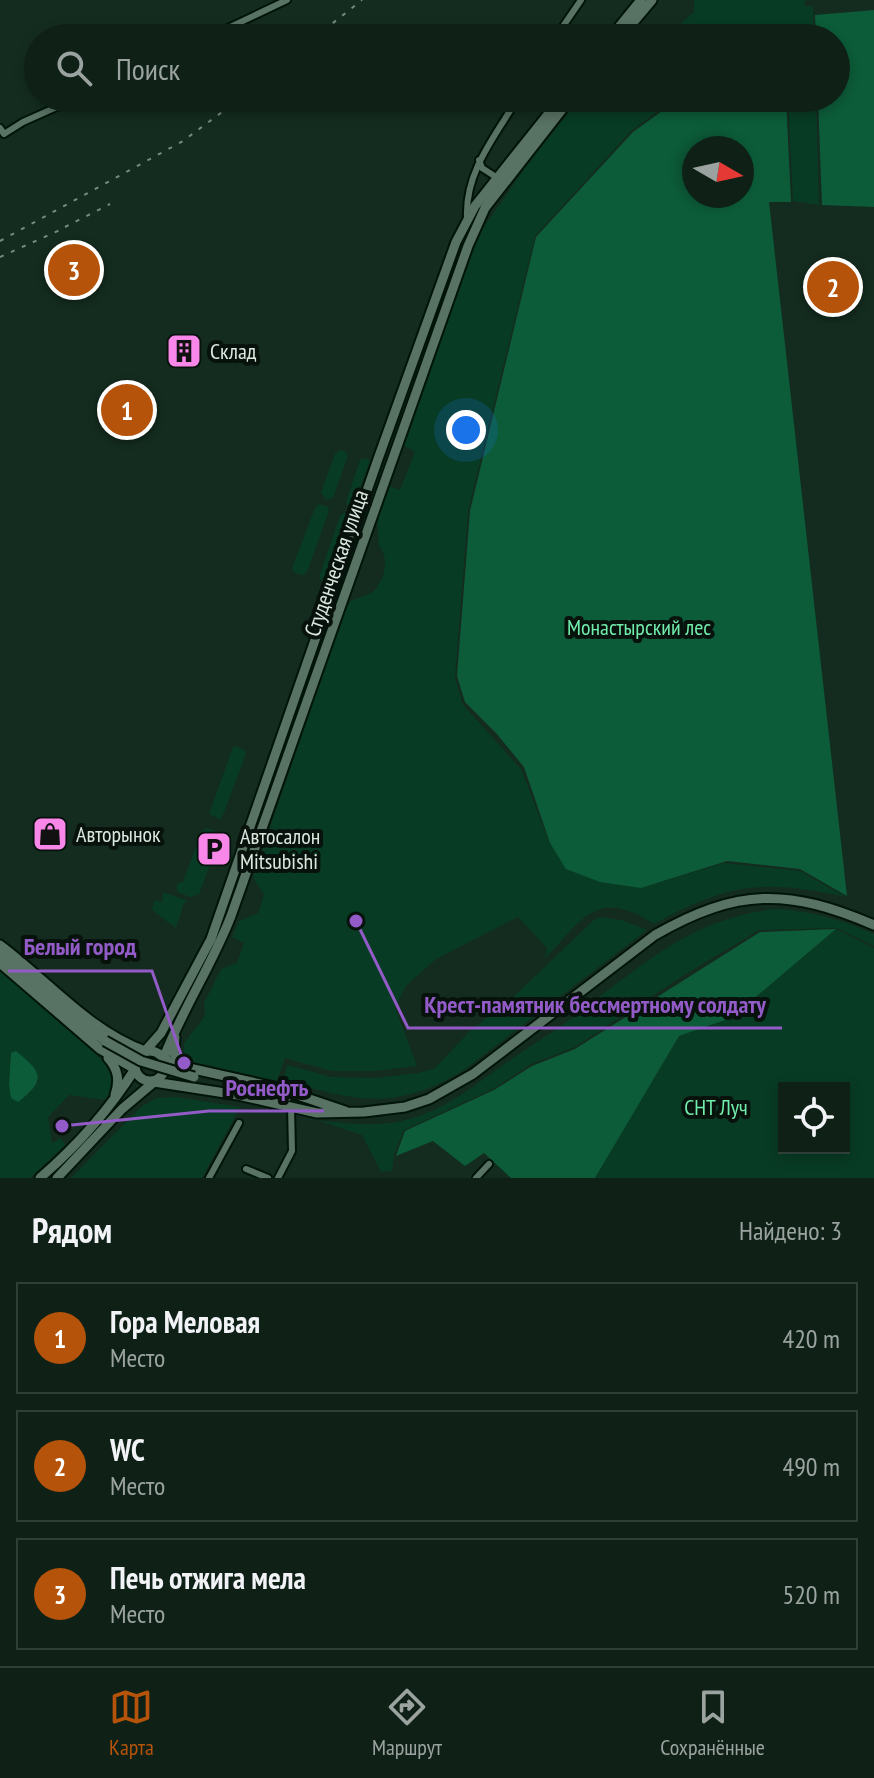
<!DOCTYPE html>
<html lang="ru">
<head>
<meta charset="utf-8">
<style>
	body { margin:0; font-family:"PT Sans Narrow",sans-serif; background:#1d2e24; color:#f1f3f6 }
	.controls { position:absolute; right:24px; bottom:24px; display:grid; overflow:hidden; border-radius:0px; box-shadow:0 4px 12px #0003 }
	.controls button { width:72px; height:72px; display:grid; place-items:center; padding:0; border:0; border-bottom:2px solid #2f3e36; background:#0f2117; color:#f1f3f6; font:40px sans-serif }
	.compass { position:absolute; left:682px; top:136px; width:72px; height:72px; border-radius:50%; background:#0f2117; box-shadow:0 4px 12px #0003; rotate:99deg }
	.you { position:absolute; left:466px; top:430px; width:28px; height:28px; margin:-20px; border:6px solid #fff; border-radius:50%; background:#1a73e8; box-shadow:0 0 0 12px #1a73e833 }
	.badge { display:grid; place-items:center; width:52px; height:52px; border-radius:50%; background:#b45309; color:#fff; font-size:26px; font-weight:700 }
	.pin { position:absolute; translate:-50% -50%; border:4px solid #fff; box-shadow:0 2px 8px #0006 }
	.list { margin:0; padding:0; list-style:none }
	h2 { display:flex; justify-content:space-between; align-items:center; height:104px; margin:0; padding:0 32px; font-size:34px }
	h2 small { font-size:26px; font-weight:400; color:#9ba3a1 }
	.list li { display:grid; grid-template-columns:52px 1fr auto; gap:24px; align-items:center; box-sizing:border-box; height:112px; margin:0 16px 16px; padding:0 16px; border:2px solid #2f3e36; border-radius:0px }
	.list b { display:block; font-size:30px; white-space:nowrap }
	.list p { margin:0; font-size:26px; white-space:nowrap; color:#9ba3a1 }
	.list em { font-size:26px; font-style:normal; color:#9ba3a1 }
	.icon { flex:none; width:44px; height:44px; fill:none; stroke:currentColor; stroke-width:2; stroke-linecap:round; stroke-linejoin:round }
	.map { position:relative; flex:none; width:874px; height:1178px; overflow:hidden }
	.search { position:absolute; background:#0f2117; box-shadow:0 4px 12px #0003; left:24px; right:24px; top:24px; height:88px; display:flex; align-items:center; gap:20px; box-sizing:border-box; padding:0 28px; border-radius:44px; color:#9ba3a1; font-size:30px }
	.sheet { height:488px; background:#0f2117 }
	nav { display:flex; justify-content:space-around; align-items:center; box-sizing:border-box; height:112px; border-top:2px solid #2f3e36; background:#0f2117; font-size:22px; color:#9ba3a1 }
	nav a { display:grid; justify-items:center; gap:4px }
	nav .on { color:#b45309 }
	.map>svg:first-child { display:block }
	.green { fill:#083b24; fill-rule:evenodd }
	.forest { fill:#0c5c39; fill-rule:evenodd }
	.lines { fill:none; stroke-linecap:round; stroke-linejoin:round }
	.street-casing { stroke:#001409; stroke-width:10 }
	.secondary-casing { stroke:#001409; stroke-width:13 }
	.street { stroke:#587263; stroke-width:6 }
	.secondary { stroke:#587263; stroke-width:9 }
	.rail { stroke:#778a7f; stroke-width:2; stroke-dasharray:4 8; stroke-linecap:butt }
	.secondary-bridge-casing { stroke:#001409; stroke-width:13; stroke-linecap:butt }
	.secondary-bridge { stroke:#587263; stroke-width:9 }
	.labels { text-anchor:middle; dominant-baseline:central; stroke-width:8; stroke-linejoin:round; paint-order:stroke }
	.poi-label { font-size:22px; fill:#dae8df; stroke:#08120c; text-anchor:start }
	.street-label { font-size:22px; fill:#dae8df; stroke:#08120c }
	.park-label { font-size:22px; fill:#71edac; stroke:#08120c }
	.leader { fill:none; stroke:#935bc7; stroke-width:3 }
	.callout-dot { fill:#935bc7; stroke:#08120c; stroke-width:3 }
	.callout-label { font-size:24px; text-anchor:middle; font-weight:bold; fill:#935bc7; stroke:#08120c; stroke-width:8; stroke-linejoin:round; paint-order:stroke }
</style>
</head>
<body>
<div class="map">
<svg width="874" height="1178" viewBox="0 0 874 1178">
	<rect width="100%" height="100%" fill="#142c1f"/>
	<!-- green -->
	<path class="green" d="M694 0H805V6H813L814 38H785L784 26 765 38H664L694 12Z
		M580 98H676L631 131 535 236 468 511 455 678 463 705 521 769 550 844 641 888 724 863 800 871 846 897C762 879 729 883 654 924 596 886 583 920 545 958L547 948 518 917 436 959 406 986 395 1007 417 1066 374 1071H332L285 1058 277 1081 190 1061 184 1052V1043L205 1016 204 1003 221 969 237 963 244 943 232 937 239 921 258 913 264 895 253 877 347 604C354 597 363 598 371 593 385 583 390 558 379 546L377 519 388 486 400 490 415 452 403 445 479 234 525 168Z
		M788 98H816L819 205 793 201Z
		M340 450 346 452 348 456 333 498 326 500 321 492 335 454Z
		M365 458 370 460 353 509H349L346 502 360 460Z
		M319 504 328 507 329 511 307 572 302 575 293 572 292 568 315 508Z
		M344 513 350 516 324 583 319 577 340 516Z
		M236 746 245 750 246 754 221 820 209 814 233 747Z
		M207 828 219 832 221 836 199 894 191 897 179 893 176 888 178 883 183 882 202 831Z
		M163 892 188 901 184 903 176 928 152 910 155 900 162 902Z
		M776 909C812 911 841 920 874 934V946L837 928 759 930 681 977 575 1047 531 1064 493 1089 404 1130 394 1155 392 1171 381 1172 362 1135 317 1120C343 1123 370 1127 396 1122 438 1115 470 1089 503 1065 525 1049 548 1036 569 1020 637 970 688 918 776 909Z
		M600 917 621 920 647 930 464 1070C393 1113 357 1100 283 1081L287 1065 332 1077 375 1078 418 1073 435 1068 470 1031 512 998 594 920Z
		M836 929 874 948V1178H595L679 1036 731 1018ZM784 1088H844V1148H784Z
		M0 970 98 1056C111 1071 118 1083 105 1100L69 1095 48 1117 52 1143 61 1138 65 1145 30 1178H0ZM11 1053 39 1080 29 1094 9 1084Z
		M176 1097 240 1107 202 1178H71L141 1107 156 1098Z"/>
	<!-- forest -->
	<path class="forest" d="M874 10V207L822 205 818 98H836V38H816L815 15Z
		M680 98H786L791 202H769L847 896 800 869 727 861 641 888 600 882 566 869 550 843 524 767 496 733 465 702 457 676 470 511 536 237 633 132ZM742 148V196H694V148Z
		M836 929 731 1018 679 1036 595 1178H511L484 1153 465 1166 433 1141 396 1156 405 1131 494 1090 532 1066 575 1049 760 932Z
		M16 1051C42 1072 47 1080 18 1102L11 1098 9 1084 11 1053Z"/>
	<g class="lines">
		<defs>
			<path id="street" d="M207 38 287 0
				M555 38 581 0
				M0 128 4 134 23 122 77 98
				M479 160 482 168 496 177
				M467 217C465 171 496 135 518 98
				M246 1169 268 1178
				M209 1178 239 1123
				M278 1178 292 1151 291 1107
				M476 1178 489 1164"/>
			<path id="secondary" d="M610 38 641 0
				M620 38 652 0
				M0 945C47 980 89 1031 145 1051L161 1033 211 939 378 459 456 242 475 206 561 98
				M0 955 105 1041
				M0 963 100 1049 135 1069C109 1110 77 1146 40 1178
				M175 1037 174 1054 185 1066
				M135 1066a15 15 0 1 1 30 0a15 15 0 1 1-30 0Z
				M108 1058C118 1069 120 1080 115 1095
				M243 1087 287 1097
				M345 1111 274 1087 171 1064 164 1057C183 1008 212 965 231 916L468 246 485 208 571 98
				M57 1178 122 1109 154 1082 238 1095 317 1113 364 1112 405 1107 429 1099 473 1074 655 935C737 888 788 888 874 925"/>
		</defs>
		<!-- street casing -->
		<use href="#street" class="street-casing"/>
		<!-- secondary casing -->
		<use href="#secondary" class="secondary-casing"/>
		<!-- street -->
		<use href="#street" class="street"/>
		<!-- secondary -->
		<use href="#secondary" class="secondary"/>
		<!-- rail -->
		<path class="rail" d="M314 38 362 0
			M65 227 110 204
			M0 241 183 141 241 98
			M0 257 60 230"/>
		<defs>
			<path id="secondary-bridge" d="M105 1041 141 1061 194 1077"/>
		</defs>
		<!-- secondary-bridge casing -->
		<use href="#secondary-bridge" class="secondary-bridge-casing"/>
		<!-- secondary-bridge -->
		<use href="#secondary-bridge" class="secondary-bridge"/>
	</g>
	<!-- icons -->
	<defs>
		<symbol id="building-square" viewBox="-11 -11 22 22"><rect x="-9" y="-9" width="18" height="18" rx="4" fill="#f987e9" stroke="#08120c"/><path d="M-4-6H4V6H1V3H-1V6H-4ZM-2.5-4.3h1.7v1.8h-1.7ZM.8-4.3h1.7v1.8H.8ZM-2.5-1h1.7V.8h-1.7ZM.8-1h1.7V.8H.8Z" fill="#111"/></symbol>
		<symbol id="shop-square" viewBox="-11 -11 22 22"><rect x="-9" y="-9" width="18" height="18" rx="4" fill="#f987e9" stroke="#08120c"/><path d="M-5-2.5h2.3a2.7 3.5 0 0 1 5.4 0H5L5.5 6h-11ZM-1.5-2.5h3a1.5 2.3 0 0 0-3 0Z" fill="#111"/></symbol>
		<symbol id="parking-square" viewBox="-11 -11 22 22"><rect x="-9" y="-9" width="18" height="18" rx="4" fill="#f987e9" stroke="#08120c"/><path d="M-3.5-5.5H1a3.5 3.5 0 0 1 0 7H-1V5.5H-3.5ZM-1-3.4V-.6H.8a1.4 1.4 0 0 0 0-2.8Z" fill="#111"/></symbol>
	</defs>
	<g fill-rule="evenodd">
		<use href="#building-square" x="164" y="331" width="40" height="40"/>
		<use href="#shop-square" x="30" y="814" width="40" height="40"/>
		<use href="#parking-square" x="194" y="829" width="40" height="40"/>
	</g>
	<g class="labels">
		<!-- poi labels -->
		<g class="poi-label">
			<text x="210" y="351">Склад</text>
			<text x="76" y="834">Авторынок</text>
			<text x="240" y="836">Автосалон<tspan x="240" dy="25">Mitsubishi</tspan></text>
		</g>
		<!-- street labels -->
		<g class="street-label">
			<text transform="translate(336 563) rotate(-71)">Студенческая улица</text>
		</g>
		<!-- park labels -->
		<g class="park-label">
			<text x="639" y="627">Монастырский лес</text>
			<text x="716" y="1107">СНТ Луч</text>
		</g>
	</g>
	<!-- callouts -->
	<path class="leader" d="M184 1063L152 971H8M356 921L408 1028H782M62 1126L209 1111H324"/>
	<g class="callout-dot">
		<circle cx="184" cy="1063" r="8"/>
		<circle cx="356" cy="921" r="8"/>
		<circle cx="62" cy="1126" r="8"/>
	</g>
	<g class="callout-label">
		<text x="80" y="955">Белый город</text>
		<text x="595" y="1013">Крест-памятник бессмертному солдату</text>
		<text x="267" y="1096">Роснефть</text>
	</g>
</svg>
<div class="controls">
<button><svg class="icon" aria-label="locate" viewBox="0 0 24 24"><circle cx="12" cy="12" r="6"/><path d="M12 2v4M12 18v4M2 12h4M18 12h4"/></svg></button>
</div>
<svg class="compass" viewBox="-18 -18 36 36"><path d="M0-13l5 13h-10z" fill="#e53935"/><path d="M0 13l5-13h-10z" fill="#9ba3a1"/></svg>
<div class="you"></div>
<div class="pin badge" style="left:127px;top:410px">1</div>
<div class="pin badge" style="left:833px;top:287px">2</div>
<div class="pin badge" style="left:74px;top:270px">3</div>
<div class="search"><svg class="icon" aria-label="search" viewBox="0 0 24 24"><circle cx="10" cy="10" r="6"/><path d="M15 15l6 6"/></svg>Поиск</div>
</div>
<section class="sheet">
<h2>Рядом<small>Найдено: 3</small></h2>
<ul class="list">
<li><span class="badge">1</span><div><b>Гора Меловая</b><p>Место</p></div><em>420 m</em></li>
<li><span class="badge">2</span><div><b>WC</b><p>Место</p></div><em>490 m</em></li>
<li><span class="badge">3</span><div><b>Печь отжига мела</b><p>Место</p></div><em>520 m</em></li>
</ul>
</section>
<nav>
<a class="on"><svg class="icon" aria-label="map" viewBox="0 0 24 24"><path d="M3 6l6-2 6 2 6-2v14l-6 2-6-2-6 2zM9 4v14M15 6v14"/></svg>Карта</a>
<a><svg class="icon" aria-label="directions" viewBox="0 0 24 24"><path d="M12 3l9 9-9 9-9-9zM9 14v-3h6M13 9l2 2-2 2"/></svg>Маршрут</a>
<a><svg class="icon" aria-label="saved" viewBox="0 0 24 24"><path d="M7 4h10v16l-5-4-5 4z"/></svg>Сохранённые</a>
</nav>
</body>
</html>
